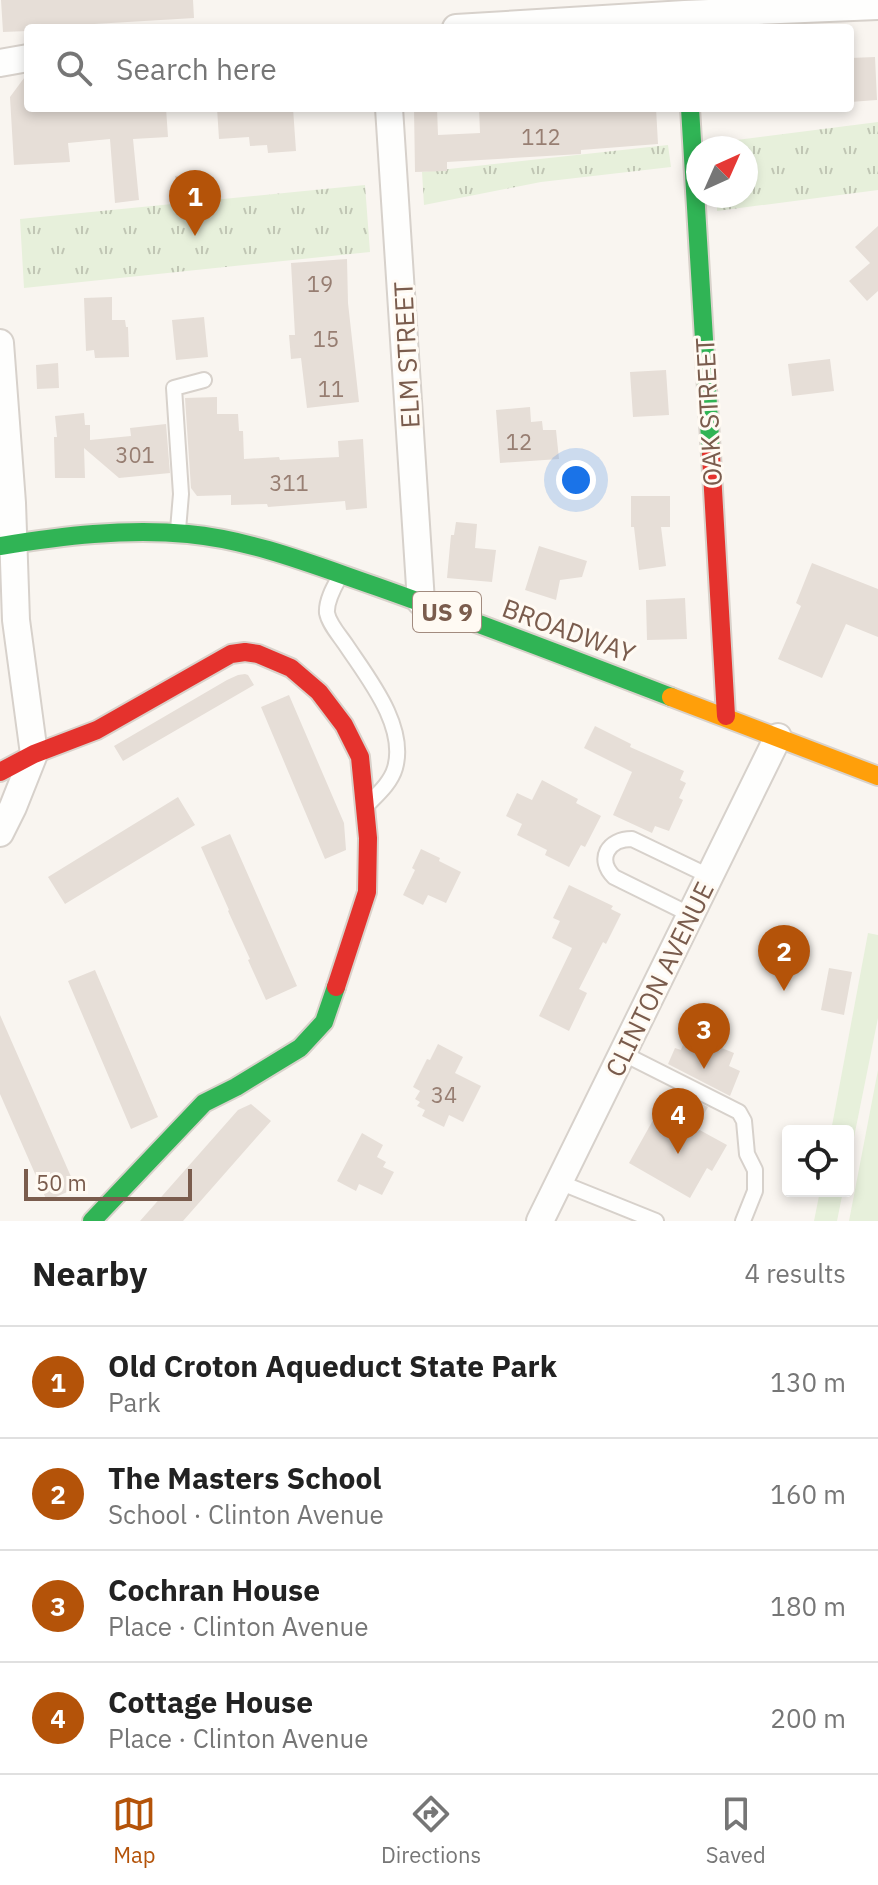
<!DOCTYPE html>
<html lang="en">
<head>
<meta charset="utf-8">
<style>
	body { margin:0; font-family:"IBM Plex Sans",sans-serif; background:#f6f6f6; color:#222 }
	.controls { position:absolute; right:24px; bottom:24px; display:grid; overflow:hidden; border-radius:8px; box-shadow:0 4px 12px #0003 }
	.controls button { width:72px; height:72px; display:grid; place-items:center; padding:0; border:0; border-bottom:2px solid #e0e0e0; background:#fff; color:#222; font:40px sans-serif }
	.compass { position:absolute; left:686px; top:136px; width:72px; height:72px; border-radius:50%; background:#fff; box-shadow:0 4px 12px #0003; rotate:45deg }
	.scale { position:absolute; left:24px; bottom:20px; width:168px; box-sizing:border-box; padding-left:8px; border:4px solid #7a5c4d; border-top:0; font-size:22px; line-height:28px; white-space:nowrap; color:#7a5c4d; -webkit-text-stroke:6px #fffaf3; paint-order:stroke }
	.you { position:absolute; left:576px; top:480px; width:28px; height:28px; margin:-20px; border:6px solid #fff; border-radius:50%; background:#1a73e8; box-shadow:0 0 0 12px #1a73e833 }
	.badge { display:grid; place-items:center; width:52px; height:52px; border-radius:50%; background:#b45309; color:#fff; font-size:26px; font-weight:700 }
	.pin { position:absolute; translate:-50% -66px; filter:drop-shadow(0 2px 4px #0008) }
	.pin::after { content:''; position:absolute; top:42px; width:28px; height:24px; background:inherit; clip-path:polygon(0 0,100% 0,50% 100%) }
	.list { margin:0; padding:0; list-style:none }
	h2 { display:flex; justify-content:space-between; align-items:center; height:104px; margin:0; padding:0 32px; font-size:34px }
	h2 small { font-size:26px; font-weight:400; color:#767676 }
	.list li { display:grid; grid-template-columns:52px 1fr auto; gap:24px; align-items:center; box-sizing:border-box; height:112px; padding:0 32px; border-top:2px solid #e0e0e0 }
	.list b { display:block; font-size:30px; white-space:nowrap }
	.list p { margin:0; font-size:26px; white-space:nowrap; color:#767676 }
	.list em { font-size:26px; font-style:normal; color:#767676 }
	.icon { flex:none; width:44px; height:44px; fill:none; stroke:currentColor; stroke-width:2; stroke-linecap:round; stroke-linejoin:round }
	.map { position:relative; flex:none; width:878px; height:1221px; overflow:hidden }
	.search { position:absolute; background:#fff; box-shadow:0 4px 12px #0003; left:24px; right:24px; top:24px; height:88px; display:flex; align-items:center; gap:20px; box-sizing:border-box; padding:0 28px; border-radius:8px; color:#767676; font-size:30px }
	.sheet { height:552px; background:#fff }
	nav { display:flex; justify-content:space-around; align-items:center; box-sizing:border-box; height:112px; border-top:2px solid #e0e0e0; background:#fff; font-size:22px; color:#767676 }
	nav a { display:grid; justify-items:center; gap:4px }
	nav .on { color:#b45309 }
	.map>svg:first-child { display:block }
	.grass { fill:url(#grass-tufts) }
	.garden { fill:#e7f0db }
	.building { fill:#e6ded7 }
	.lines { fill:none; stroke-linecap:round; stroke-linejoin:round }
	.lane-casing { stroke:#d7d1cb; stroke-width:18 }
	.street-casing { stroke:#d7d1cb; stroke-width:30 }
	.fast-casing { stroke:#d9d2cb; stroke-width:22 }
	.slow-casing { stroke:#d9d2cb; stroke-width:22 }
	.jam-casing { stroke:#d9d2cb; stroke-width:22 }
	.lane { stroke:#fefefd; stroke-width:14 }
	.street { stroke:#fefefd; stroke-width:26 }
	.fast { stroke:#30b455; stroke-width:18 }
	.slow { stroke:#ff9f0a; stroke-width:18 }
	.jam { stroke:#e5322d; stroke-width:18 }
	.labels { text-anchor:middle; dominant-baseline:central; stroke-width:6; stroke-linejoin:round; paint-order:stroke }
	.number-label { font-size:22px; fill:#977e72 }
	.shield { fill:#fffaf3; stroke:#a28b7f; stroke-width:2 }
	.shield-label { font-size:24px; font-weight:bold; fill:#7a5c4d }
	.street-label { font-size:26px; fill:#7a5c4d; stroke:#fffaf3 }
</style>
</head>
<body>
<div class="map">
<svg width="878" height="1221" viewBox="0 0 878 1221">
	<defs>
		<pattern id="grass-tufts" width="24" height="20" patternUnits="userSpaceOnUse" patternTransform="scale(2)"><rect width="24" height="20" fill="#e7f0db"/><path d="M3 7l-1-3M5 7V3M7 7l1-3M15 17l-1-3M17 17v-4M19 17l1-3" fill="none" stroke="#c0c6b4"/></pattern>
	</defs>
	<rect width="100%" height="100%" fill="#f9f5f0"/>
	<!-- grass -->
	<path class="grass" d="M878 122V190L717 211V196H746V148H713V143Z
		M668 145 671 167 541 182 424 205 422 172Z
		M365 185 370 252 24 288 20 219Z"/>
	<!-- garden -->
	<path class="garden" d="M868 933 878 935V1018L848 1167V1131H831Z
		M878 1070V1221H849Z
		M820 1191H843L837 1221H814Z"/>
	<!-- building -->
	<path class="building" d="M1 0H193L194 18 28 28V31L3 32Z
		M875 57 877 100 850 102V58Z
		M27 74 28 108H166L168 137 133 139 139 200 115 203 110 139 68 143 70 162 14 165 10 97Z
		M217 108H293L296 151 268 153 267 145 250 146 249 137 219 139Z
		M414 108H437L438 135 480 133 479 108H656L658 144 581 150V154L447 162V171L415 172Z
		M192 174 194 194 177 196 175 176Z
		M878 226V291L867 301 849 281 870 263 855 247Z
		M347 259 348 303 359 402 307 408 301 358 291 359 289 335H295L291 263Z
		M112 297V320H125L126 327H128L129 357 95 358 94 350 86 351 84 298Z
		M204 317 208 357 176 360 172 320Z
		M830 359 834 391 792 396 788 364Z
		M58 363 59 388 37 389 36 365Z
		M666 370 669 415 633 417 630 372Z
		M217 397V414H238L239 431H243L244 459 279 457 280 460 339 457 338 441 363 439 367 508 346 510 345 501 268 507 267 504 231 505V495L197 496 191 488 185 398Z
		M530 407 531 422 542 421 543 430H556L559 459 500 463 496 410Z
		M84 413 85 425H90V440L131 436 130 428 166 424 170 473 119 478 84 448 85 478H55L54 437H57L55 416Z
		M631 496H670V527H661L666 566 639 570 634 527H631Z
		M456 522 477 524 475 548 496 550 492 582 447 578 451 535H454Z
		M539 546 587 561 582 577 560 580 556 600 525 590Z
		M812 563 878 589V637L846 624 822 678 778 659 801 606 796 603Z
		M685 598 687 639 647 640 646 600Z
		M245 674 248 675 254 685 123 761 114 746 227 680 238 675Z
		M289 695 344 823 346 850 325 859 261 707Z
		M595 726 631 744 630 747 684 771 680 780 686 783 679 798 683 800 669 831 655 826 652 833 613 815 632 772 584 748Z
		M542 780 578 799 576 803 601 816 585 847 581 845 569 867 545 855 547 850 517 835 522 824 506 816 517 793 532 800Z
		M178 797 195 825 65 904 48 877Z
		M230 834 297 986 266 1000 248 960 250 959 228 911 229 910 201 847Z
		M421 849 440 858 439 861 461 872 446 903 428 895 423 905 403 895 415 870 412 868Z
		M569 885 613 906 611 909 621 914 606 944 603 942 579 989 587 993 569 1031 539 1016 572 948 552 938 560 921 553 918Z
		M829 968 852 972 844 1015 821 1010Z
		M95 970 158 1117 131 1129 68 981Z
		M0 1015 76 1188 47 1201 0 1094Z
		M687 1034 734 1053 729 1066 740 1071 730 1096 668 1064 675 1048 681 1050Z
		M438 1044 463 1057 455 1073 481 1086 463 1122 449 1115 444 1127 422 1116 425 1110 417 1106 420 1102 415 1099 420 1091 413 1087 427 1059 430 1060Z
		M687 1097 708 1107 696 1128 727 1145 712 1171 707 1168 690 1198 629 1163 657 1113 673 1122Z
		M251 1104 271 1121 183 1221H140L238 1110Z
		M362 1133 383 1145 377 1157 386 1162 383 1167 394 1172 382 1195 359 1184 356 1191 337 1181Z"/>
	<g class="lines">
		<defs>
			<path id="lane" d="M178 530 181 494 174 388 204 380
				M339 578C334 587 326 601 327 613 329 624 340 636 346 645 368 678 407 726 395 768 391 782 379 793 369 803
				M691 915 614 877C596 859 608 839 632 839L709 876
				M622 1053 739 1112 744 1121 747 1154 755 1170V1191L743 1221
				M559 1182 656 1221"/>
			<path id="street" d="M456 28 685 14 878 6
				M0 63 28 58
				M389 108 421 602
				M0 343 12 503 16 620 34 754 13 807 0 833
				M540 1221 778 737"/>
			<path id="fast" d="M690 108 711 455
				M0 546C62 536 125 528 188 534 252 540 314 565 375 586 474 621 572 659 671 697
				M92 1221 204 1103 236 1087 300 1048 324 1022 336 987"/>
			<path id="slow" d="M671 697 878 776"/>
			<path id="jam" d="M711 455 726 716
				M0 772 34 754 97 730 231 654 245 652 258 654 291 668 319 692 344 725 360 757 368 838 367 892 336 987"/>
		</defs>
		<!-- lane casing -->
		<use href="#lane" class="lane-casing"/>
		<!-- street casing -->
		<use href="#street" class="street-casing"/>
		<!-- fast casing -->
		<use href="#fast" class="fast-casing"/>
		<!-- slow casing -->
		<use href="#slow" class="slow-casing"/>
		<!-- jam casing -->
		<use href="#jam" class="jam-casing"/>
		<!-- lane -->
		<use href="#lane" class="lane"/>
		<!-- street -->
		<use href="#street" class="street"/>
		<!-- fast -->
		<use href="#fast" class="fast"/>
		<!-- slow -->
		<use href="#slow" class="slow"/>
		<!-- jam -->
		<use href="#jam" class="jam"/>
	</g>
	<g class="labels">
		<!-- number labels -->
		<g class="number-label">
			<text x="541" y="136">112</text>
			<text x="320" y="283">19</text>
			<text x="326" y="338">15</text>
			<text x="331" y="388">11</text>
			<text x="519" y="441">12</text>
			<text x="135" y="454">301</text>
			<text x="289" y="482">311</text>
			<text x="444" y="1094">34</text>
		</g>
		<!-- shield labels -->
		<rect class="shield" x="413" y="592" width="68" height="40" rx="6"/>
		<g class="shield-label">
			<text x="447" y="612">US 9</text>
		</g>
		<!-- street labels -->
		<g class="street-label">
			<text transform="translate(406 355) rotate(-93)">ELM STREET</text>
			<text transform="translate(708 412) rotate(-93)">OAK STREET</text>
			<text transform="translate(569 630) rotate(20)">BROADWAY</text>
			<text transform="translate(659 979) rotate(-64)">CLINTON AVENUE</text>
		</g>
	</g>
</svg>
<div class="controls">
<button><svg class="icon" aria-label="locate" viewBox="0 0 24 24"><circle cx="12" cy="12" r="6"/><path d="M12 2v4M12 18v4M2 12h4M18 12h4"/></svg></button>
</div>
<svg class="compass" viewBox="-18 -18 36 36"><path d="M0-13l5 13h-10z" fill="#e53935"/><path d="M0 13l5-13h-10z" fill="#767676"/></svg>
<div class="scale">50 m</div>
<div class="you"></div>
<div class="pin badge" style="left:195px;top:236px">1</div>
<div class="pin badge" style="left:784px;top:991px">2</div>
<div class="pin badge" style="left:704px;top:1069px">3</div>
<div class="pin badge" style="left:678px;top:1154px">4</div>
<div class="search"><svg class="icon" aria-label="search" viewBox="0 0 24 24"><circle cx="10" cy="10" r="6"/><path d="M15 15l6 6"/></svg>Search here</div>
</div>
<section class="sheet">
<h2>Nearby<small>4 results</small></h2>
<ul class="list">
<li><span class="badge">1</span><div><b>Old Croton Aqueduct State Park</b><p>Park</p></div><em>130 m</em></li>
<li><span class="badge">2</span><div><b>The Masters School</b><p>School · Clinton Avenue</p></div><em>160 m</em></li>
<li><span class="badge">3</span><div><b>Cochran House</b><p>Place · Clinton Avenue</p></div><em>180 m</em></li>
<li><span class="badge">4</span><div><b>Cottage House</b><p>Place · Clinton Avenue</p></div><em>200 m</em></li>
</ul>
</section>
<nav>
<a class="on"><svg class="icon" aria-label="map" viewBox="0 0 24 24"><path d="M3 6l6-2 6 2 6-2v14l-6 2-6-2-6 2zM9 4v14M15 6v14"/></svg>Map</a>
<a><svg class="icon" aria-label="directions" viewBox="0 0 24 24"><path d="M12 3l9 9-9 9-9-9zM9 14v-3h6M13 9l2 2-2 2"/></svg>Directions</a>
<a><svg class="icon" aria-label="saved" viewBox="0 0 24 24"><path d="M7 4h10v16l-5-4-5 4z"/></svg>Saved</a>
</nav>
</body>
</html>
